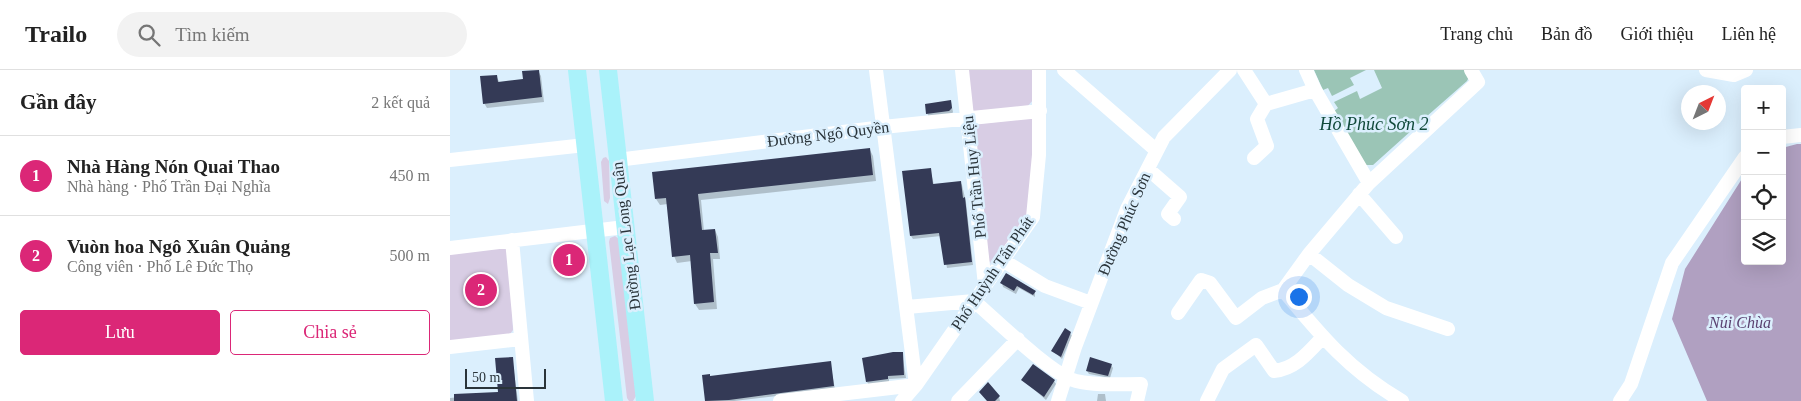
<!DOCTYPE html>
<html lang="vi">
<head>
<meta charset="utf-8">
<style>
	body { margin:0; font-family:Georgia,serif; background:#f2f2f2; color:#222 }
	.controls { position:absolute; right:15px; top:15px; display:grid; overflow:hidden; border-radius:5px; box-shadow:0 5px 20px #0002 }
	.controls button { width:45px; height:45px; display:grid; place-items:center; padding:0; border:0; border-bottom:1px solid #e0e0e0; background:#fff; color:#222; font:25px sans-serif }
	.compass { position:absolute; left:1231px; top:15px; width:45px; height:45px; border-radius:50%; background:#fff; box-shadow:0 5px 20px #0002; rotate:42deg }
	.scale { position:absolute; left:15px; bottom:12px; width:81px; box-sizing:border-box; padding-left:5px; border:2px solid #2a343a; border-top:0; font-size:14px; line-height:18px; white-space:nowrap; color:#2a343a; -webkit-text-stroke:4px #dbeffd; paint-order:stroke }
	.you { position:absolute; left:848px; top:226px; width:18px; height:18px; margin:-12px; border:4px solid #fff; border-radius:50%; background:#1a73e8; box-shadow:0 0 0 8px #1a73e833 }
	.badge { display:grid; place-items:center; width:32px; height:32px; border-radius:50%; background:#db2777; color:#fff; font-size:16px; font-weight:700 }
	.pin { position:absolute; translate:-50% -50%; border:2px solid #fff; box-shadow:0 1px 5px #0006 }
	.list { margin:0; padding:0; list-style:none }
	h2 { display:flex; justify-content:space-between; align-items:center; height:65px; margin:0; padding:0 20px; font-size:21px }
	h2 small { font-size:16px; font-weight:400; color:#767676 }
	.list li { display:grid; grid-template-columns:32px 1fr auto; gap:15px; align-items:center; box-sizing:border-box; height:80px; padding:0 20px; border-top:1px solid #e0e0e0 }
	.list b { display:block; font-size:19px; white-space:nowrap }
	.list p { margin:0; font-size:16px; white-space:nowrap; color:#767676 }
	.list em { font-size:16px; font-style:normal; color:#767676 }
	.actions { display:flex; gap:10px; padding:15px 20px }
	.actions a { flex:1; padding:11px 0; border:1px solid #db2777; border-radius:5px; text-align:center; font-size:18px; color:#db2777 }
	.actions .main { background:#db2777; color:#fff }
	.icon { flex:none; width:28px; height:28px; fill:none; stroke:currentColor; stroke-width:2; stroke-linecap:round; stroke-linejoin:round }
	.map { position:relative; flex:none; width:1351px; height:331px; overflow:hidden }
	header { display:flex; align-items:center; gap:30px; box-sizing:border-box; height:70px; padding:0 25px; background:#fff; border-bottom:1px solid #e0e0e0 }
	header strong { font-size:24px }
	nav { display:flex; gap:28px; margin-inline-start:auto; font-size:18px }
	.search { width:350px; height:45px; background:#f2f2f2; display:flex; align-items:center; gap:12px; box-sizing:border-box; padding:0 18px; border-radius:28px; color:#767676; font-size:19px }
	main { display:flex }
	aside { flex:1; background:#fff }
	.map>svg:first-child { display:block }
	.green { fill:#d8cde4 }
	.forest { fill:#b0a0c1 }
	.water { fill:#9bc5b6 }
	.shadow { fill:#0003 }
	.building { fill:#343a56 }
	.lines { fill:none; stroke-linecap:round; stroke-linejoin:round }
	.minor { stroke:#fff; stroke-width:14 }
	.major { stroke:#aaf2fa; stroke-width:18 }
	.labels { text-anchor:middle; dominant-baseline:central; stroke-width:5; stroke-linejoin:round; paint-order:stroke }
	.street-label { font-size:16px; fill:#2a343a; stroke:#dbeffd }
	.park-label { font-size:16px; font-style:italic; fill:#5b4271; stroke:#dbeffd }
	.water-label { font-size:18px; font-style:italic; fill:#114a3b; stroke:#dbeffd }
</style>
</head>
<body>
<header>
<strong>Trailo</strong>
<div class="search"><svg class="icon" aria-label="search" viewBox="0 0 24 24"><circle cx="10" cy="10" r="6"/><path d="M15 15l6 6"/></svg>Tìm kiếm</div>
<nav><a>Trang chủ</a><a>Bản đồ</a><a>Giới thiệu</a><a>Liên hệ</a></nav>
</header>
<main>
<aside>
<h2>Gần đây<small>2 kết quả</small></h2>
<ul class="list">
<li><span class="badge">1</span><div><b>Nhà Hàng Nón Quai Thao</b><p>Nhà hàng · Phố Trần Đại Nghĩa</p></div><em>450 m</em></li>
<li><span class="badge">2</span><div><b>Vuòn hoa Ngô Xuân Quảng</b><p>Công viên · Phố Lê Đức Thọ</p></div><em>500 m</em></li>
</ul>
<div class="actions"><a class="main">Lưu</a><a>Chia sẻ</a></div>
</aside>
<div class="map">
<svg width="1351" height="331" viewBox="0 0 1351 331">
	<rect width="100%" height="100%" fill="#dbeffd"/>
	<!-- green -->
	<path class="green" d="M516 0H586L583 30 577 37 527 42 520 39Z
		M582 48 587 54 577 147 542 195 539 191 523 60 527 54Z
		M156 87 159 91 160 128 158 134 154 131 151 92 153 88Z
		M165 166 169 169 186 326 183 331H179L177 328 159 172 160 168Z
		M53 174 60 181 63 260 57 268 0 274V181Z"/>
	<!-- forest -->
	<path class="forest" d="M1347 74H1351V331H1257L1222 249 1235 199 1295 104V191H1332V78Z"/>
	<!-- water -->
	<path class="water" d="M864 0H916L900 8 904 15 882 26 878 18 873 20Z
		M924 0H1014L1019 7 1017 11 968 54 965 52 960 57 962 60 923 95H913L883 42 888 38 884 32 907 21 910 29 932 18Z"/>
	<!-- shadow -->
	<path class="shadow" d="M88 1 91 6 94 32 37 38 34 33 46 6 50 13 74 10Z
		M501 32 503 42 501 45 479 47 477 43Z
		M420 80 423 86 426 111 251 130 254 161 265 160 268 167 270 189H263L267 239 249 240 245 234 242 191 227 193 224 186 218 134 210 135 206 129Z
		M480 99 484 115 510 112 512 115 516 132 523 195 497 198 491 166 463 169 461 166Z
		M557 204 585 221V227L569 218 566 224 553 217 552 213Z
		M620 263 622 266 612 289 603 281Z
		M452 283 456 308 439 309V313L419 315 417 312Z
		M62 288 68 331H0V328L49 323Z
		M380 292 385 319 284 331H257L253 306 260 307Z
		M661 295 663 298 660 308 639 304 637 301Z
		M573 310 604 311 606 314 596 330Z
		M538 314 549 327 550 331H538Z
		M648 324H655L656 331H647Z"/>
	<!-- building -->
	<path class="building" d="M89 0 92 27 33 34 30 6 47 5 48 12 73 9 72 1Z
		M501 30 502 38 499 41 476 44 475 34Z
		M420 78 423 105 248 124 252 160 265 159 268 183H260L264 232 244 234 240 185 222 187 216 128 205 129 202 102Z
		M481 98 483 114 511 111 513 128 515 127 522 192 494 195 489 163 460 166 452 101Z
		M556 203 586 221 583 225 567 216 564 221 550 213Z
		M615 258 621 262 611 287 601 281Z
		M443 282H453L454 305 438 306V309L416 312 412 288Z
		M63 287 67 331H4V324L48 322 45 288Z
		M640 287 662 294 658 306 636 301Z
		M381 291 384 316 279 330 255 331 252 305 260 304V306Z
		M583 294 605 310 594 327 571 310Z
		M538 312 550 326 545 331H537L529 322Z"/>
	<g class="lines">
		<!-- minor -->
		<path class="minor" d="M512 0 535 215
			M614 0 707 81
			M794 0 816 34 807 49 817 76 804 88
			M856 0 865 20 919 113
			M1256 0 1284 5 1296 0
			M816 34 865 20
			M1332 67 1351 65
			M0 90 135 75
			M167 90 433 57 590 41
			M698 99 730 127 718 144 724 149
			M909 124 946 167
			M62 170 77 331
			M0 178 175 157
			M859 184 898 215 936 238 998 259
			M554 191 595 216 641 233
			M833 220C871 266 900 301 952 331
			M457 237 524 231C545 249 602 305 626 311 646 316 670 314 691 314L687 331
			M728 243 751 210 760 213 786 248 812 228 833 220 859 184 919 113 1028 12 1021 0
			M0 277 71 269
			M330 331 466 315 426 0
			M452 331 466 315 583 147 589 85V0
			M508 331 568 269
			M608 331 625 277 677 139 714 67 780 0
			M757 331 773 299 806 275 824 301C845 299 858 283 872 268
			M1170 331 1181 314 1222 193 1295 87"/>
		<!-- major -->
		<path class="major" d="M127 0 164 331
			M158 0 195 331"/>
	</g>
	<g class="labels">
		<!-- street labels -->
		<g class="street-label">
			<text transform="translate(378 64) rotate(-7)">Đường Ngô Quyền</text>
			<text transform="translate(524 107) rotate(-96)">Phố Trần Huy Liệu</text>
			<text transform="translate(674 154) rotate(-67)">Đường Phúc Sơn</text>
			<text transform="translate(176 166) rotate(-97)">Đường Lạc Long Quân</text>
			<text transform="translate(542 203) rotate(-56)">Phố Huỳnh Tấn Phát</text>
		</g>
		<!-- park labels -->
		<g class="park-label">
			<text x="1290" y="252">Núi Chùa</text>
		</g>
		<!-- water labels -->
		<g class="water-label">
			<text x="924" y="54">Hồ Phúc Sơn 2</text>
		</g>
	</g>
</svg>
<div class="controls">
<button>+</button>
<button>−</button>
<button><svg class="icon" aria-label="locate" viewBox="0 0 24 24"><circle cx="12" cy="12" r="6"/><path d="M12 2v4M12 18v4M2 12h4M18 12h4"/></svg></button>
<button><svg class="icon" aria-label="layers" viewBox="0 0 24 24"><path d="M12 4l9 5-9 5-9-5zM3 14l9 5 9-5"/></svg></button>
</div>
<svg class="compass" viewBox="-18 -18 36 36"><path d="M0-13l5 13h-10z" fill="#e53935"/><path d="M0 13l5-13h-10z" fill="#767676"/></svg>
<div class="scale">50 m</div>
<div class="you"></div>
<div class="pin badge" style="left:119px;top:190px">1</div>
<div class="pin badge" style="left:31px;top:220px">2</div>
</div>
</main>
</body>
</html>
